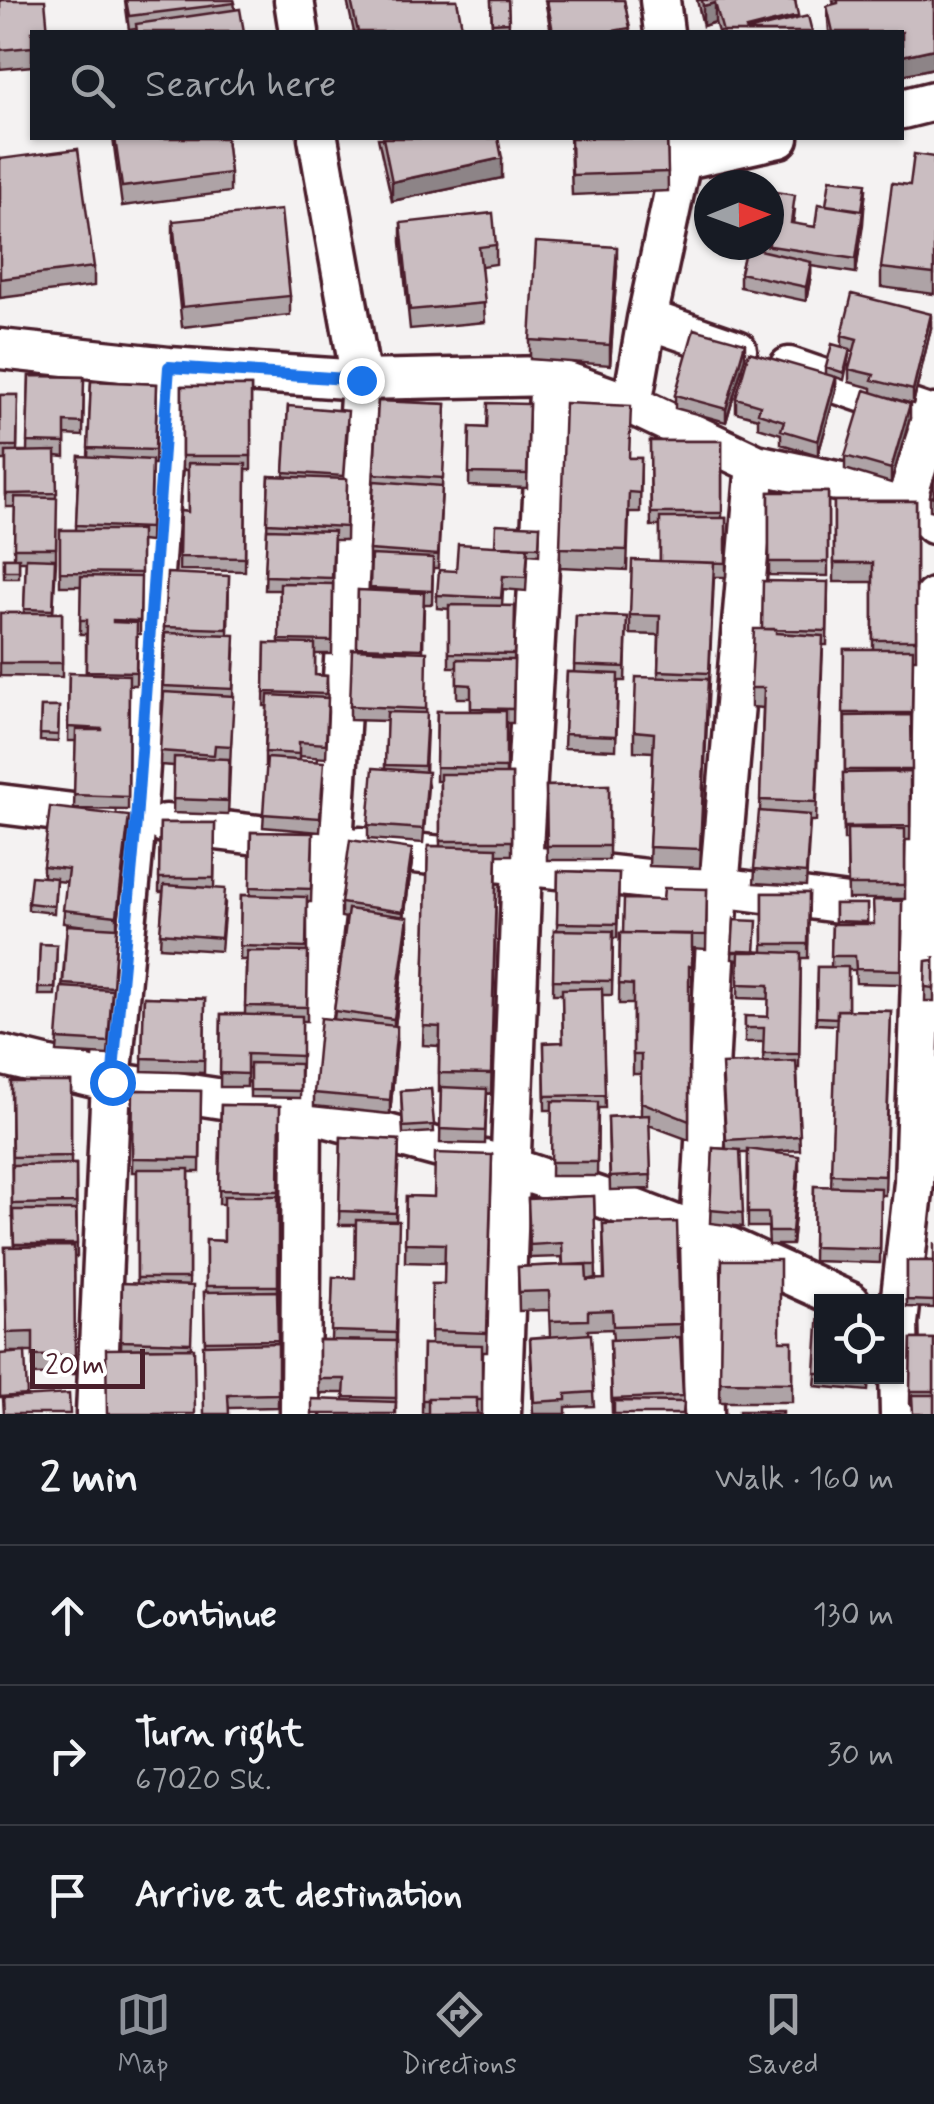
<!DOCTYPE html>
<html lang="en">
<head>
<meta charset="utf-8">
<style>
	body { margin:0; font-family:Mynerve,sans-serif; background:#242831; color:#f1f3f6 }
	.controls { position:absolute; right:30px; bottom:30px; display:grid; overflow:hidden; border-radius:0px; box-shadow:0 2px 8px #0004 }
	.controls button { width:90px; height:90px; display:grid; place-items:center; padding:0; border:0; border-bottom:2px solid #363941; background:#171b24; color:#f1f3f6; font:50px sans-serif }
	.compass { position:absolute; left:694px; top:170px; width:90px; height:90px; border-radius:50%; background:#171b24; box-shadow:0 2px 8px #0004; rotate:89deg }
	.scale { position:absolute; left:30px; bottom:25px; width:115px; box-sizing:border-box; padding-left:10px; border:5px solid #4a1f2b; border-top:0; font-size:28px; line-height:35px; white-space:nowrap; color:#4a1f2b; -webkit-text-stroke:8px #fff; paint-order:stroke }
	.stop { position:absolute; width:30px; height:30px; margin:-22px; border:8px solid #1a73e8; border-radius:50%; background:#fff }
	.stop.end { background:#1a73e8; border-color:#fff; box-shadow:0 2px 10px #0008 }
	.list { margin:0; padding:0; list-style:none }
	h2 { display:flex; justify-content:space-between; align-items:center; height:130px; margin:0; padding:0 40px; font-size:42px }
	h2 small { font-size:32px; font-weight:400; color:#9ea1a6 }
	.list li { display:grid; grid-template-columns:65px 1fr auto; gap:30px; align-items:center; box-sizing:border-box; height:140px; padding:0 40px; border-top:2px solid #363941 }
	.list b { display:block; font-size:38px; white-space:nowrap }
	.list p { margin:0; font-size:32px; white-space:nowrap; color:#9ea1a6 }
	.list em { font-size:32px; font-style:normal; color:#9ea1a6 }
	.icon { flex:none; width:55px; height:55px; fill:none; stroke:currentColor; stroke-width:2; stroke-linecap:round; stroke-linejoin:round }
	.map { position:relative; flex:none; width:934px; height:1414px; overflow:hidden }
	.search { position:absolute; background:#171b24; box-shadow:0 2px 8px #0004; left:30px; right:30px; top:30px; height:110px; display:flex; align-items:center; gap:25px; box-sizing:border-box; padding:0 35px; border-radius:0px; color:#9ea1a6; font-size:38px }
	.sheet { height:550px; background:#171b24 }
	nav { display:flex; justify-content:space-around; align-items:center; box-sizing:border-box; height:140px; border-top:2px solid #363941; background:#171b24; font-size:28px; color:#9ea1a6 }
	nav a { display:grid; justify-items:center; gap:5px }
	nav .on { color:#8c9099 }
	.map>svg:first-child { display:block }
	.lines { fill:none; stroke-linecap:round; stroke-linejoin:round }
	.minor-casing { stroke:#4a1f2b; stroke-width:45 }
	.minor { stroke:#fff; stroke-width:38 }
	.wall { fill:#aea3a6; stroke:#4a1f2b; stroke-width:2.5 }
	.shaded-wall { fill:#8d8487; stroke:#4a1f2b; stroke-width:2.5 }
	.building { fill:#cabdc1; stroke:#4a1f2b; stroke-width:2.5 }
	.route { stroke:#1a73e8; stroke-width:12 }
</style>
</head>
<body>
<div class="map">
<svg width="934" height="1414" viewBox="0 0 934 1414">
	<rect width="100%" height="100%" fill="#f4f2f2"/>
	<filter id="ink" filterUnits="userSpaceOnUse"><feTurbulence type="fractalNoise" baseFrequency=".01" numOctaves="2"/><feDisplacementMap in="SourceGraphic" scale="20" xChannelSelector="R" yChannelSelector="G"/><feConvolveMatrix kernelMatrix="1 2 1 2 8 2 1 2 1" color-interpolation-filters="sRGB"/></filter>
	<g filter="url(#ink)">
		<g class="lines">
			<defs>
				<path id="minor" d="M294 0 299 32
					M660 0 664 32
					M902 109 934 101
					M681 160 779 138
					M647 319 737 350
					M0 349 169 367 361 380 550 376 632 405 756 464 907 496 934 524
					M789 367 934 417
					M632 405 647 319 681 160 678 138
					M907 496 934 414
					M0 804 97 816
					M166 824 300 840
					M360 847 719 887 907 912 924 919 934 920
					M0 1055 111 1082 302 1111 510 1167 629 1207 700 1234 850 1302
					M96 1414 111 1082 136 821 169 367
					M300 1414 302 1111 333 844 361 380 318 138
					M501 1414 522 866 550 376
					M704 1414 700 1234 719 887 756 464
					M900 1414 898 1323 914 1183 934 598"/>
			</defs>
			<!-- minor casing -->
			<use href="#minor" class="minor-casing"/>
			<!-- minor -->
			<use href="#minor" class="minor"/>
		</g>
		<!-- wall -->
		<path class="wall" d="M0 0 32 32V66L0 69Z
			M125 0H234L235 10 244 32H136V29L129 30Z
			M347 0H457L462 32H354Z
			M491 0H508L509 29 492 30Z
			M545 0H624L630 32H551Z
			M697 0H795L798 18 812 32H718L715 22 703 26Z
			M833 0H934V68L902 75V32H829L827 6 834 4Z
			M113 138H226L230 173V192L122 206Z
			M378 138H498L502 178 392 201Z
			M570 138H667L668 191 572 195Z
			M934 157V294L881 287V268L910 185Z
			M0 159 94 267V286L0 298Z
			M866 190 856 273 811 266V275L806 301 740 287V273L744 256 728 253V245H769L795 209 793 224 815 227 826 205Z
			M173 221 290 296V315L182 327 173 240Z
			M401 223 496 245V264L481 266 485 322 410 329 401 242Z
			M617 267 610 365 530 359V340Z
			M931 328 913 404 891 398 910 418 891 483 845 469V456L872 393V388L849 382V369L854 351H850L844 380 836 377V391L818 455 781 444V434L758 427V418L736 412V398L826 374V367L842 346V335Z
			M745 357 726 422 675 408V395Z
			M29 376 84 377 83 436 65 435V457L56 456V562L53 613H62V677L0 676V613H24L26 561H19V578H4V558H14L15 507H6V460H0V395H18L17 451H27Z
			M91 381 157 384 155 464H152L150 542 141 541 140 634H137L136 685H129L128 810 74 809 76 741H68L69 673 86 674V634H80L81 586H60V530H76L79 456 88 457Z
			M182 386H251V470H246L245 571 179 570 180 511 188 512V470H182Z
			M378 401 446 404 438 568H433L432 604H424L423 652 427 727 425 772 428 786 423 843 368 839V825L385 769 387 721 350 720V706L357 650 358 590 370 591 371 564H369V550Z
			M529 404 527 488 469 486 470 427 487 428Z
			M288 406 348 424 344 479H347L346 540H334L332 654H315V675L327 676 328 712 326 758 299 756V760L324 776 320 832 263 827 267 766H265V752L267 706H264L265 643 279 644 280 590H265L269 476 284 477Z
			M650 441H722V518H726V577H714L700 868 649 866 653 752 634 751V731L658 677 659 635 630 634V615L660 561V526H651Z
			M630 458H641L640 512H629L627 570 560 567V548Z
			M934 478V511L930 510V496Z
			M769 492H828V576L769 575Z
			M834 501H916V659H913L910 840H905V899H848L847 840H844L843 773H845L844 649H873V582H834Z
			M540 526 539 555 528 554 526 591 503 589 502 606H515L513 723H506V774H512V855H497L491 1094 487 1093 485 1144 440 1143 441 1092H439V1046L423 1045 428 846H440V781H436L437 711H471V698H457V667H449V609L437 608V595L456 571 495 546Z
			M229 576 228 635 235 648 228 815 173 813 174 766 160 765 164 627Z
			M828 582 827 645H823L816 821H810L806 886 754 883 760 811 763 708 751 707V688L762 629Z
			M576 615 627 617 625 681H618L616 750 564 748 567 672H574Z
			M41 707H59L58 742 40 741Z
			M609 785V860H547L546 786Z
			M160 823H215L214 889 225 903 221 951 160 947 163 892H159Z
			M129 830 117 930 108 1055 57 1052 67 925 92 927 63 923 67 882 56 881 54 913 28 910V903L43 877V866Z
			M251 832 313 833 311 902H307V1021H302L300 1098 250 1097V1068H247V1087H220L221 1014H245L246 960H240L241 895H250Z
			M412 862 404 916 408 930 395 1025 397 1039 390 1114 314 1106V1093L334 1019 347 918 341 917V903Z
			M558 871 619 873 617 938H613L612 995H602L605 1108H598L597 1176H551L552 1110H545L544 1043 563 1042 562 994H553L554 930H557Z
			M707 889 706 949 692 948V986L689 985V1140L649 1125 651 1189 610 1190 608 1117 641 1115V1074H633V1004H619L620 933H623L663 900Z
			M763 893H809L808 958H801L799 1068H797L800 1150 766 1152 799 1170 792 1245H769L768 1227H748V1153H740L743 1227 710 1223 713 1148 726 1149 722 1078 763 1062 764 1042H745V1016L768 1017 769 999 738 998 739 960 732 959 734 920 756 952H763Z
			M902 901 901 984 856 983 855 970H848V1010L891 1011 885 1195H881L880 1263 813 1261 814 1186 831 1187 837 1025 816 1024 817 967H831L832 924H835V904H867V924H873Z
			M40 944 57 945 55 995H38Z
			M934 956V1001H925L926 961 934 960Z
			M144 997 205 999 204 1073 142 1071Z
			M11 1082H71V1164H76L77 1257H74L75 1374 33 1375V1352H7L5 1247H14L13 1217H12Z
			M431 1089 434 1132 403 1134 401 1091Z
			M133 1090 201 1091 200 1172H189V1285L191 1348 121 1349 122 1283 137 1284V1172H132Z
			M221 1105 280 1106 279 1204H278V1407L229 1408 205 1345 204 1292H206V1240L224 1241V1204H219Z
			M341 1137 399 1140 396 1221V1414L344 1400V1393H319V1340H331L333 1277 355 1278 356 1225H339Z
			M492 1155 487 1352H482V1414L422 1413 423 1344 431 1345 432 1284H444L445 1263 405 1262 406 1196 434 1197Z
			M594 1196 596 1278 587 1280 604 1279 603 1224 680 1324 684 1414 612 1413 610 1340H613L612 1329 588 1330 594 1406 566 1407V1414H533L530 1338 550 1336 549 1310 519 1311 518 1267 563 1265 562 1257 530 1258 528 1199Z
			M934 1242V1308L907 1307V1261H934Z
			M722 1260 780 1341H792V1402H720Z
			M822 1309V1376H869L868 1391 815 1386Z
			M911 1339H934V1414L910 1404Z"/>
		<!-- shaded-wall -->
		<path class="shaded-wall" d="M715 3V22L703 26V6Z
			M798 16V32H746V29Z
			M462 27V32H434Z
			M934 49V68L902 75V56Z
			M502 158V178L392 201V182Z
			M866 183 863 224 856 273V259Z
			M617 247V267L610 365V345Z
			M811 262V275L806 301V287Z
			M931 314V328L913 404V390Z
			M745 343V357L726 422V409Z
			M836 377V391L818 455V441Z
			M910 404V418L891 483V469Z
			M129 816V830L117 930V916Z
			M412 849V862L403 926V912Z
			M408 917V930L394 1033V1019Z
			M397 1026V1039L390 1114V1100Z
			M799 1156V1170L792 1245V1232Z"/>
		<!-- building -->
		<path class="building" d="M0 0H45L48 32H32V47L0 50Z
			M126 0H234L235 3 129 16Z
			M351 0H457L462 27 434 32H358Z
			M491 0H508L509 22 492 23Z
			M547 0H624L630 28 607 32H553Z
			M702 0H795L798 16 746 29 747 31 808 16 812 32H723L715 3 703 6Z
			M838 0H934V49L902 56V32H833L827 6 838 3Z
			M240 9 244 32H137L136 24Z
			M115 138H226L230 173 122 187Z
			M383 138H498L502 158 392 182Z
			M571 138H667L668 172 572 175Z
			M78 149 94 267 0 279V159Z
			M914 154 934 157V274L881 268 892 183 910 185Z
			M830 179 866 183 862 210 826 205Z
			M769 191 795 195 791 223 815 227 818 204 863 211 856 259 764 245H769Z
			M281 210 290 296 182 307 173 221Z
			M493 213 496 245 479 247 485 303 410 310 401 223Z
			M536 242 617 247 610 345 530 340Z
			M746 247 811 262 806 287 740 273Z
			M852 294 931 314 913 390 872 380 874 375 849 369 857 339 842 335Z
			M694 329 745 343 726 409 675 395Z
			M832 344 850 349 844 373 826 367Z
			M749 352 836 377 818 441 781 430 784 421 758 413 760 405 736 398Z
			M29 376 84 377 83 423 65 422V443L27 442Z
			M91 381 157 384 155 450 88 448Z
			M182 386H251V456H182Z
			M865 390 910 404 891 469 845 456Z
			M0 395H18L17 446H0Z
			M378 401 446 404 443 478 374 474Z
			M488 403 529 404 527 474 469 473 470 427 487 428Z
			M565 403 631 406 629 458H641L640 493 629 492 627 550 560 548Z
			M288 406 348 411 343 476 284 472Z
			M650 441H722V513H651Z
			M56 451 57 493 6 494V452Z
			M79 456 152 460 150 528 76 525Z
			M188 463 246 464 245 558 179 557 180 511 188 512Z
			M269 476 347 479 346 527 267 523Z
			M934 478V497L930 496Z
			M374 481 442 486 438 555 369 550Z
			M769 492H828V562H769Z
			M15 497 57 498 56 548H14Z
			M834 501H916V640H873V563H834Z
			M660 518H726V563L660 561Z
			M496 524 540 526 539 547 495 546Z
			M267 529 334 531 332 578 265 576Z
			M60 530H141V573L60 572Z
			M458 544 528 548 526 577 503 576 501 598 437 595 439 570 456 571Z
			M371 555 433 558 432 591 370 588Z
			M4 558H19V571H4Z
			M26 558 55 559 53 610 24 609Z
			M632 560 714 563 709 673 658 671 660 616 630 615Z
			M167 573 229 576 227 629 164 627Z
			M81 576 141 577 140 621 113 620V622L137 623 136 672 86 671 87 620H80Z
			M763 581 828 582 827 631 762 629Z
			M280 583 333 584 332 641 279 640Z
			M358 590 424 593 422 649 357 647Z
			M449 605 515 606 514 654 449 653Z
			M0 613H62V663H0Z
			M576 615 627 617 625 667 574 665Z
			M754 629H776V633L823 636 816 802 760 800 764 688H751Z
			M165 633 235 635 233 689 163 686Z
			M265 643 315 644V675L327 676 326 694 264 692Z
			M352 649 427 652 426 709 350 706Z
			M844 649H913L912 713H843Z
			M457 659 514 660 513 709 471 708V685L457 684Z
			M567 672 618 674 616 736 564 734Z
			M69 673 129 675 128 797 74 795 76 730H102V729L68 727Z
			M636 677 708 679 700 849 649 847 654 733 634 731Z
			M164 692 234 696 231 746 215 745 214 755 160 751Z
			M268 695 328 698 326 744 299 742V754L265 752Z
			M41 707H59L58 735 40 734Z
			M437 711H506V768L436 767Z
			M387 712 427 713 424 766 385 765Z
			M911 715 912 770H845V716Z
			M174 757 229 759 228 801 173 799Z
			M267 758 324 762 320 818 263 814Z
			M373 768 428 772 423 829 368 825Z
			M910 772V826L844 827 843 773Z
			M440 774H512V841H440Z
			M609 785V846H547L546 786Z
			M50 807 129 816 117 916 63 910 68 869 43 866Z
			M759 811 810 815 806 873 754 869Z
			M160 823H215L214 878H159Z
			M847 829H905V885H848Z
			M251 832 313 833 311 889 250 887Z
			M350 840 412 849 403 912 341 903Z
			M428 846 497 848 491 1074 439 1073 440 1027 423 1026Z
			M558 871 619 873 617 924 557 923Z
			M31 876 56 878 54 906 28 903Z
			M164 885 225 889 221 938 160 933Z
			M664 888 707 889 706 935 623 933 624 899 663 900Z
			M763 893H809L808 944H763Z
			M241 895 307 897 306 948 240 946Z
			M873 900 902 901 901 970 856 969 855 956H831L832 924H874Z
			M835 904H867V922L835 921Z
			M348 909 408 917 394 1019 334 1011Z
			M734 920 757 921 755 952H732Z
			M67 925 117 928 113 987 63 984Z
			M554 930 613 931 612 981 553 980Z
			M620 933 692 934V967L689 966V1121L641 1102V1055H633V985L619 984Z
			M40 944 57 945 55 988H38Z
			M247 951 308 952 307 1007 245 1006Z
			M739 951 801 953 799 1054H763L764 1028H745V1016L768 1017 769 985 738 984Z
			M934 956V988L925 987 926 961 934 960Z
			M817 967H848V1010H837V1018L816 1017Z
			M61 987 112 990 108 1042 57 1039Z
			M602 988 605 1095 545 1096 544 1043 563 1042 562 989Z
			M144 997 205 999 204 1060 142 1058Z
			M837 1010 891 1011 885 1176 831 1174Z
			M221 1014 302 1016V1056L247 1054V1074L220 1073Z
			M321 1018 397 1026 390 1100 314 1093Z
			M796 1061 800 1136 726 1140 722 1064Z
			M250 1063 300 1064V1091L250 1090Z
			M11 1082H71V1156L12 1157Z
			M441 1087 487 1089 485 1131 440 1129Z
			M431 1089 434 1125 403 1127 401 1091Z
			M133 1090 201 1091 200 1159 132 1158Z
			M552 1101 598 1102 597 1162H551Z
			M221 1105 280 1106 279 1191 219 1190Z
			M649 1115 651 1175 610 1177 608 1117Z
			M341 1137 399 1140 396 1213 339 1211Z
			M713 1148 740 1150 743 1213 710 1210Z
			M748 1149 799 1156 792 1232H769L768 1213H748Z
			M435 1153 492 1155 487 1333 431 1331 432 1284H444L445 1244 405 1243 406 1196 434 1197Z
			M76 1164V1203L12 1204V1165Z
			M137 1169H189V1278H137Z
			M814 1186 881 1188 880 1249 813 1247Z
			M224 1196H278V1286H206V1240L224 1241Z
			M594 1196 596 1265H563L562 1243 530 1245 528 1199Z
			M13 1210H76L77 1244H14Z
			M356 1220 399 1221 396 1333 331 1331 333 1277 355 1278Z
			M677 1222 680 1324 613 1326 612 1310 588 1311V1320L550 1321 549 1291 519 1292 518 1267 586 1264 587 1280 605 1279 603 1224Z
			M74 1246 75 1355 33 1356V1332L7 1333 5 1247Z
			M722 1260H780V1341H792V1383L720 1382Z
			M907 1261H934V1301L907 1300Z
			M122 1283 193 1286 191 1343 121 1341Z
			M277 1291 278 1340 205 1341 204 1292Z
			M819 1309H822V1373H815Z
			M591 1334 594 1392 566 1394V1400L534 1402 530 1338Z
			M680 1337 683 1396 612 1399 610 1340Z
			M911 1339H934V1391H910Z
			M319 1340 396 1341V1398L344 1397 345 1379H319Z
			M278 1343V1394L228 1395 229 1414H204L203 1345Z
			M423 1344 482 1345V1400H477V1398H428V1400H422Z
			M194 1348 195 1414H107L106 1349Z
			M25 1352 27 1395 0 1397V1354Z
			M69 1394 70 1414H4L3 1398Z
			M912 1395H934V1414H913Z
			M428 1398H477V1414H428Z
			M312 1399 396 1402 395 1414H312Z
			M614 1401 684 1402 683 1414H614Z
			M739 1411H783V1414H739Z"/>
	</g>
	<g class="lines" filter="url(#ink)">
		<!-- route -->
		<path class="route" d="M112 1082 136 821 169 367 361 380"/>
	</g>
</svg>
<div class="controls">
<button><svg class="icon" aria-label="locate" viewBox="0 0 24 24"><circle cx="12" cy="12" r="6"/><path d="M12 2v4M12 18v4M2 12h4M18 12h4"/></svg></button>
</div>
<svg class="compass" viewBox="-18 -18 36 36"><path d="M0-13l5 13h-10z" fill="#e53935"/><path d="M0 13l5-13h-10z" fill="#9ea1a6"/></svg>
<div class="scale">20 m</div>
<div class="stop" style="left:112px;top:1082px"></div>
<div class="stop end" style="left:361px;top:380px"></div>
<div class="search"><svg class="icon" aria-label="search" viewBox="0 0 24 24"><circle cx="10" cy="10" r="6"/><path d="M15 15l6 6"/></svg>Search here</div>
</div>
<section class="sheet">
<h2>2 min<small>Walk · 160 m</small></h2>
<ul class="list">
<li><svg class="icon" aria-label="ahead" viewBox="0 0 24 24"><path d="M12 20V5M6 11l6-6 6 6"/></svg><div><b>Continue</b></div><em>130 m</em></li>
<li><svg class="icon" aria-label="right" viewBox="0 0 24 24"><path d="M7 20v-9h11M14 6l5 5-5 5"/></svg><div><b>Turn right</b><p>67020 Sk.</p></div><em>30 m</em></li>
<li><svg class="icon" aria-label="arrive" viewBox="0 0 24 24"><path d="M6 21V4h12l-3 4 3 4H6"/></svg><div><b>Arrive at destination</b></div></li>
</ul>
</section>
<nav>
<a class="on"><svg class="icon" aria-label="map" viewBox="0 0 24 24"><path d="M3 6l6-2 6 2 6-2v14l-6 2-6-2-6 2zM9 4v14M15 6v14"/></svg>Map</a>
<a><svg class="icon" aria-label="directions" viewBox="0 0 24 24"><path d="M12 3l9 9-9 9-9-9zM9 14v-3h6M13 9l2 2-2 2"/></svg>Directions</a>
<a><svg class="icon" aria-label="saved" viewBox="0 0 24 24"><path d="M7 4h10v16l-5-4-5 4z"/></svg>Saved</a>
</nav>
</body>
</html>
